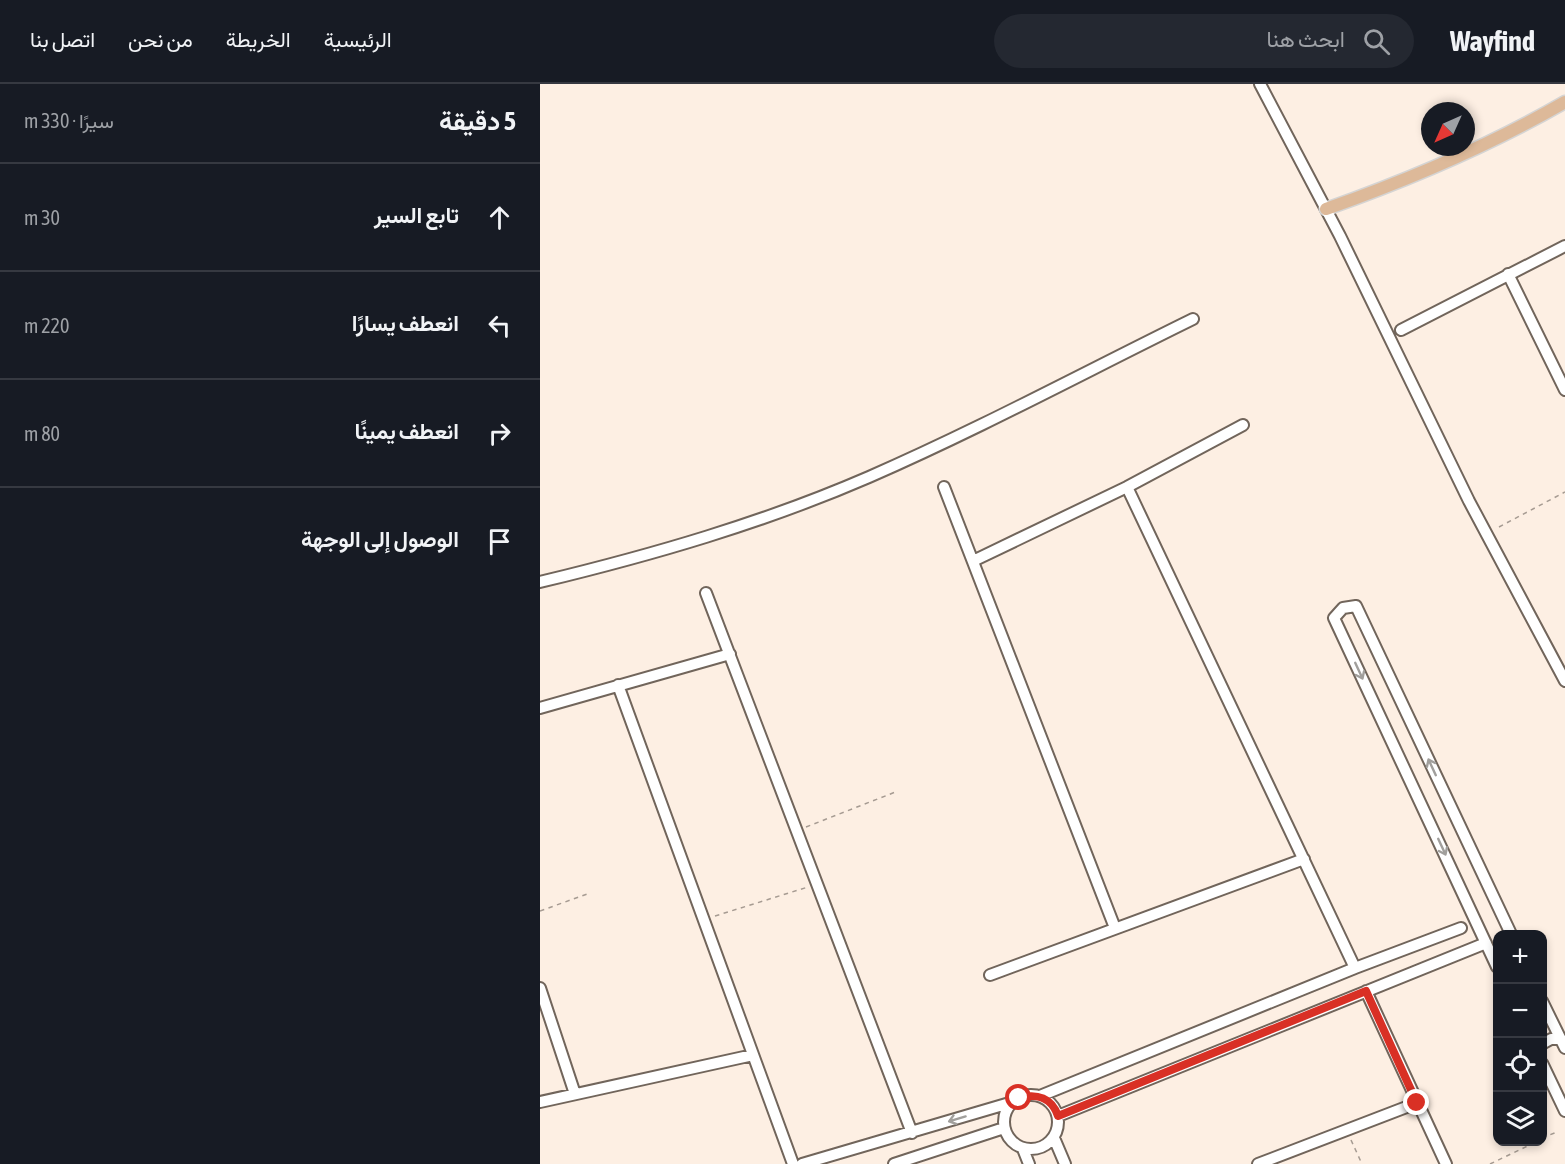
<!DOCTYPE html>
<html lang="ar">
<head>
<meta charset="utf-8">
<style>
	body { margin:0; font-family:"Asap Condensed",Vazirmatn,sans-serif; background:#242831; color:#f1f3f6; direction:rtl }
	.controls { position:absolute; right:18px; bottom:18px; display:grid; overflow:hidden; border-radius:12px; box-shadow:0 3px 9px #0003 }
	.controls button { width:54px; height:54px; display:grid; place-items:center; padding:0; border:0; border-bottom:2px solid #363941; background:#171b24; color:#f1f3f6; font:30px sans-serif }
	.compass { position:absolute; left:881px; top:18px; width:54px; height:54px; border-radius:50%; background:#171b24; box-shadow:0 3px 9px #0003; rotate:225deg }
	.stop { position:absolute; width:18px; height:18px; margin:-14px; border:4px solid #d93025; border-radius:50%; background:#fff }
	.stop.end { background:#d93025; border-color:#fff; box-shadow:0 2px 6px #0008 }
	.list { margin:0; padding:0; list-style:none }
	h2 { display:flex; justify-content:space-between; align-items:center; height:78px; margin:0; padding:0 24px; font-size:26px }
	h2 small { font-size:20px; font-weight:400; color:#9ea1a6 }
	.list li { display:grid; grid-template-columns:39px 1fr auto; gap:18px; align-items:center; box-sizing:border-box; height:108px; padding:0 24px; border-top:2px solid #363941 }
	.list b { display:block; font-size:22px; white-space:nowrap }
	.list em { font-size:20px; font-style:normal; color:#9ea1a6 }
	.icon { flex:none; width:33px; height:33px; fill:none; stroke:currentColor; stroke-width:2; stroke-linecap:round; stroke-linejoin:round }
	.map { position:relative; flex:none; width:1025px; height:1080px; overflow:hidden; direction:ltr }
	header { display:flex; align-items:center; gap:36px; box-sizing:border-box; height:84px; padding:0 30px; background:#171b24; border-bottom:2px solid #363941 }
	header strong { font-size:28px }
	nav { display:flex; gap:33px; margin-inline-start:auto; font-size:21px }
	.search { width:420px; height:54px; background:#242831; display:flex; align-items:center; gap:15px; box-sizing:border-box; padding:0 21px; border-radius:33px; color:#9ea1a6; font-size:22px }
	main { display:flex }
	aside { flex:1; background:#171b24 }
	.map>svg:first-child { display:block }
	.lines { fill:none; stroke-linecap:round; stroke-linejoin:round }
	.minor-casing { stroke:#71655b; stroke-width:14 }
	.major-casing { stroke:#d5d4d3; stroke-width:15 }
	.path { stroke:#a69b92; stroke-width:1.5; stroke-dasharray:4.5 4.5; stroke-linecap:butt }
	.minor { stroke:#fff; stroke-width:10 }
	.major { stroke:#ddb999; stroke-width:12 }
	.oneway { stroke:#a19f9c }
	.route { stroke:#d93025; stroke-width:8 }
</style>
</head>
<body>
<header>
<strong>Wayfind</strong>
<div class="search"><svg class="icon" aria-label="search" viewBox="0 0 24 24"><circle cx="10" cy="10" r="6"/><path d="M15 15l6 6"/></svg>ابحث هنا</div>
<nav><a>الرئيسية</a><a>الخريطة</a><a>من نحن</a><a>اتصل بنا</a></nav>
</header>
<main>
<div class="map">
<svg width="1025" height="1080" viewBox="0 0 1025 1080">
	<rect width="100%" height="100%" fill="#fdefe3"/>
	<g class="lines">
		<defs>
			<path id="minor" d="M720 0 800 152 929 417 1025 597
				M968 190 1025 306
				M861 246 1025 162
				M404 403 575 844
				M587 403 815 884
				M433 477 587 403 703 341
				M0 498C112 471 223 439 329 393 439 345 545 288 653 235
				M166 509 372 1049
				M78 601 253 1080
				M0 624 190 570
				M957 883 794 534 803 524 816 522 971 850
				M450 891 764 775
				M0 904 35 1010
				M826 907 906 1080
				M1002 917 1025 964
				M1002 960 1011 955H1021
				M1002 979 1025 1027
				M464 1038a27 27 0 1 1 54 0a27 27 0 1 1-54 0Z
				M500 1012 815 884 921 844
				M0 1018 213 971
				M518 1032 946 859
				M514 1054 525 1080
				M483 1065 489 1080
				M262 1080 473 1018
				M354 1080 464 1044
				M718 1080 877 1019"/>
			<path id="major" d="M786 125C868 96 949 62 1025 18"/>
		</defs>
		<!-- minor casing -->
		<use href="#minor" class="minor-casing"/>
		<!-- major casing -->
		<use href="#major" class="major-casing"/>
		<!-- path -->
		<path class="path" d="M959 443 1025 408
			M266 743 358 707
			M0 827 50 809
			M175 832 268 803
			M1002 1054 1017 1048
			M811 1056 822 1080
			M950 1080 996 1058"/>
		<!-- minor -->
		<use href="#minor" class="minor"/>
		<!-- major -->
		<use href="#major" class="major"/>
	</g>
	<!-- one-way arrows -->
	<defs><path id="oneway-shaft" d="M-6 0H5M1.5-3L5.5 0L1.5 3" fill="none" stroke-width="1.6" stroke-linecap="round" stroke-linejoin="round" transform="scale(1.5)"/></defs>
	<g class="oneway">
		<use href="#oneway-shaft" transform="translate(819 587) rotate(65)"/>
		<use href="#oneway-shaft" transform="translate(892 683) rotate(-115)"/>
		<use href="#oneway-shaft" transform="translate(902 763) rotate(65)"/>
		<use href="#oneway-shaft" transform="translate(417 1035) rotate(163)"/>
	</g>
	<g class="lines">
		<!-- route -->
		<path class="route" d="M479 1014C497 1009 512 1014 518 1032L826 907 877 1019"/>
	</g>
</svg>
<div class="controls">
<button>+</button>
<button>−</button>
<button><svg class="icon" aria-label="locate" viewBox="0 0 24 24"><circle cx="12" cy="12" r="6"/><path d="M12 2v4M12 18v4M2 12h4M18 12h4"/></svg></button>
<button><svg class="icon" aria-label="layers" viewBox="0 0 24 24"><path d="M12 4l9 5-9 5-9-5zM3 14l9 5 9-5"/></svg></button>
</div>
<svg class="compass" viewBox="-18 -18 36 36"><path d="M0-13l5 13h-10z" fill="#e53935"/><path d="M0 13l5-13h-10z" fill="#9ea1a6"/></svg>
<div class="stop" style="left:479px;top:1014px"></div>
<div class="stop end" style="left:877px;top:1019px"></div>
</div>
<aside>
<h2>5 دقيقة<small>سيرًا · 330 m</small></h2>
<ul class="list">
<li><svg class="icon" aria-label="ahead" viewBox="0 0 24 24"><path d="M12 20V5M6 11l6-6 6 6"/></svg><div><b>تابع السير</b></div><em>30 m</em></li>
<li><svg class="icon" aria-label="left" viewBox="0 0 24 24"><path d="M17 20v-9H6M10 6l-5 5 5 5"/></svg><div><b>انعطف يسارًا</b></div><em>220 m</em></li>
<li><svg class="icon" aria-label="right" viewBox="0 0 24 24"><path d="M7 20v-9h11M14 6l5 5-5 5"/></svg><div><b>انعطف يمينًا</b></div><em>80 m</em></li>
<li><svg class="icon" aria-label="arrive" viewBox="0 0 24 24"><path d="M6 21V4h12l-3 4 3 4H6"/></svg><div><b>الوصول إلى الوجهة</b></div></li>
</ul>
</aside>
</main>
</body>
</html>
